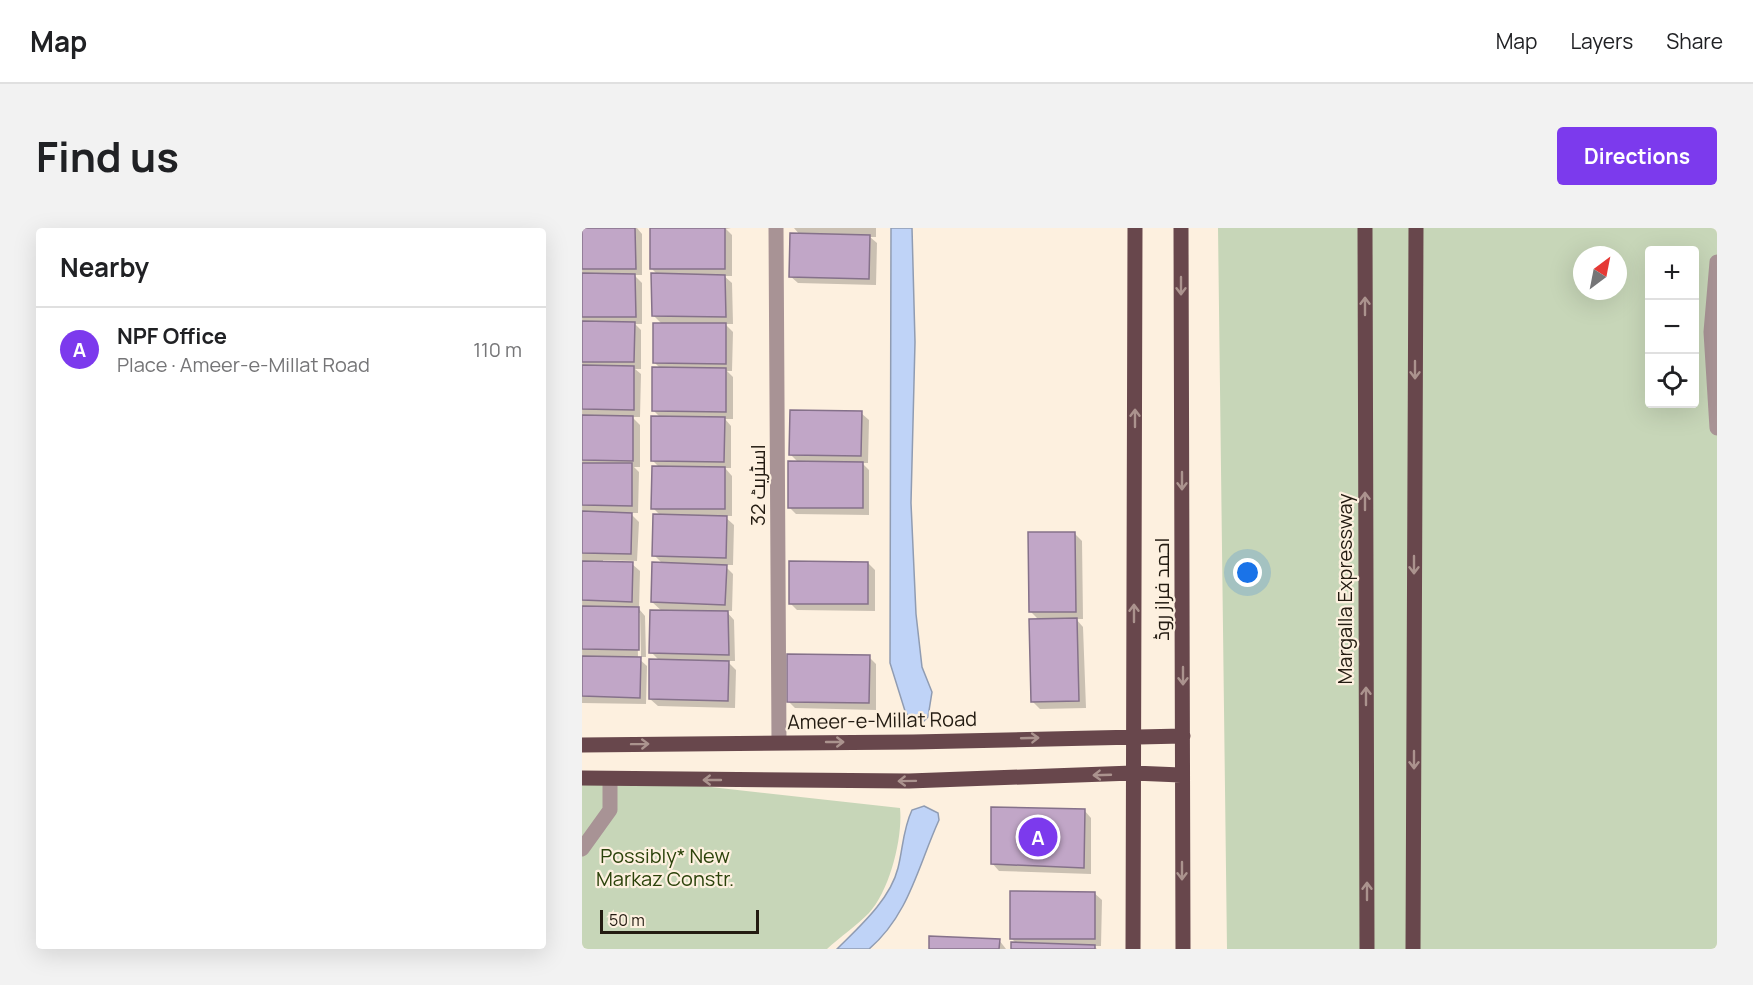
<!DOCTYPE html>
<html lang="en">
<head>
<meta charset="utf-8">
<style>
	body { margin:0; font-family:Manrope,Cairo,sans-serif; background:#f2f2f2; color:#202124 }
	.controls { position:absolute; right:18px; top:18px; display:grid; overflow:hidden; border-radius:6px; box-shadow:0 6px 24px #0002 }
	.controls button { width:54px; height:54px; display:grid; place-items:center; padding:0; border:0; border-bottom:2px solid #e0e0e0; background:#fff; color:#202124; font:30px sans-serif }
	.compass { position:absolute; left:991px; top:18px; width:54px; height:54px; border-radius:50%; background:#fff; box-shadow:0 6px 24px #0002; rotate:32deg }
	.scale { position:absolute; left:18px; bottom:15px; width:159px; box-sizing:border-box; padding-left:6px; border:3px solid #231b11; border-top:0; font-size:16px; line-height:21px; white-space:nowrap; color:#231b11; -webkit-text-stroke:4px #fdf0df; paint-order:stroke }
	.you { position:absolute; left:666px; top:345px; width:21px; height:21px; margin:-15px; border:4px solid #fff; border-radius:50%; background:#1a73e8; box-shadow:0 0 0 9px #1a73e833 }
	.badge { display:grid; place-items:center; width:39px; height:39px; border-radius:50%; background:#7c3aed; color:#fff; font-size:20px; font-weight:700 }
	.pin { position:absolute; translate:-50% -50%; border:3px solid #fff; box-shadow:0 2px 6px #0006 }
	.list { margin:0; padding:0; list-style:none }
	h2 { display:flex; justify-content:space-between; align-items:center; height:78px; margin:0; padding:0 24px; font-size:26px }
	h2 small { font-size:20px; font-weight:400; color:#757577 }
	.list li { display:grid; grid-template-columns:39px 1fr auto; gap:18px; align-items:center; box-sizing:border-box; height:84px; padding:0 24px; border-top:2px solid #e0e0e0 }
	.list b { display:block; font-size:22px; white-space:nowrap }
	.list p { margin:0; font-size:20px; white-space:nowrap; color:#757577 }
	.list em { font-size:20px; font-style:normal; color:#757577 }
	.icon { flex:none; width:33px; height:33px; fill:none; stroke:currentColor; stroke-width:2; stroke-linecap:round; stroke-linejoin:round }
	.map { position:relative; flex:none; width:1135px; height:721px; overflow:hidden; border-radius:6px }
	header { display:flex; align-items:center; gap:36px; box-sizing:border-box; height:84px; padding:0 30px; background:#fff; border-bottom:2px solid #e0e0e0 }
	header strong { font-size:28px }
	nav { display:flex; gap:33px; margin-inline-start:auto; font-size:21px }
	.intro { display:flex; align-items:center; justify-content:space-between; box-sizing:border-box; height:144px; padding:0 36px }
	h1 { margin:0; font-size:42px }
	.button { padding:15px 27px; border-radius:6px; background:#7c3aed; color:#fff; font-size:21px; font-weight:700 }
	main { display:flex; gap:36px; padding:0 36px }
	aside { flex:1; background:#fff; border-radius:6px; box-shadow:0 6px 24px #0002 }
	.map>svg:first-child { display:block }
	.green { fill:#c7d6b8; fill-rule:evenodd }
	.water { fill:#bfd3f7; stroke:#909cb2; stroke-width:1.5 }
	.shadow { fill:#0003 }
	.building { fill:#c1a6c7; stroke:#85718a; stroke-width:1.5 }
	.lines { fill:none; stroke-linecap:round; stroke-linejoin:round }
	.minor { stroke:#a89395; stroke-width:15 }
	.major { stroke:#68474c; stroke-width:15 }
	.oneway { stroke:#ab938e }
	.labels { text-anchor:middle; dominant-baseline:central; stroke-width:4.5; stroke-linejoin:round; paint-order:stroke }
	.street-label { font-size:20px; fill:#231b11; stroke:#fdf0df }
	.park-label { font-size:20px; fill:#2b420a; stroke:#fdf0df }
</style>
</head>
<body>
<header>
<strong>Map</strong>
<nav><a>Map</a><a>Layers</a><a>Share</a></nav>
</header>
<div class="intro"><h1>Find us</h1><a class="button">Directions</a></div>
<main>
<aside>
<h2>Nearby<small></small></h2>
<ul class="list">
<li><span class="badge">A</span><div><b>NPF Office</b><p>Place · Ameer-e-Millat Road</p></div><em>110 m</em></li>
</ul>
</aside>
<div class="map">
<svg width="1135" height="721" viewBox="0 0 1135 721">
	<rect width="100%" height="100%" fill="#fdf0df"/>
	<!-- green -->
	<path class="green" d="M636 0H1135V721H645ZM1068 22H1112V176H1068ZM1000 27H1036V63H1000Z
		M0 554 111 557 318 580C321 609 308 662 287 685 274 698 258 709 245 721H0Z"/>
	<!-- water -->
	<path class="water" d="M309 0H330L333 114 329 275 334 386 340 439 350 464 346 489 339 496 330 494 323 483 308 435Z
		M342 578 356 585 357 592C336 638 327 687 287 721H255C277 699 308 672 316 640 321 620 321 601 330 582Z"/>
	<!-- shadow -->
	<path class="shadow" d="M0 0H60H55L60 6V47H52L60 55V96H53L59 102V141H53L59 146 58 189H50L58 197V239H52L57 244 56 285H48L57 294 55 333 21 332V335L50 336 58 343 57 381 63 388 64 429H59L58 385H55L56 430 65 438 64 476 0 475Z
		M69 0H149L144 1 150 7V48H142L150 55 151 96H143L151 104 150 143H145L151 149V191H143L149 198V240H143L150 248V288H142L152 297 151 337H142L151 346 150 383H144L152 392 153 433H145L154 442 153 480 76 478 68 471 78 433 69 424 81 384 70 374 81 336 72 327 79 288 71 280 78 240 70 232 79 190 72 183 79 141 72 134 80 96 72 88 76 47 70 41Z
		M212 0H294V9H288L295 15 294 57 216 55 208 48 218 7Z
		M279 185 287 192 286 235H280L287 242V287L214 286 207 279 217 235 209 227Z
		M492 305 500 313 501 391H494L501 399 504 480 458 481 451 474 457 392 449 384Z
		M286 335 293 342V383L215 382 208 375Z
		M287 429 294 436V482L213 480 206 473Z
		M502 582 509 590V646L417 643 410 635Z
		M512 665 520 672 519 718H512L515 721H430L435 716 429 710Z
		M417 712 424 721H349Z"/>
	<!-- building -->
	<path class="building" d="M0 0H53L54 41H0Z
		M68 0H143V41H68Z
		M208 5 288 7 287 51 207 49Z
		M0 45 53 46 54 89H0Z
		M69 45 143 47 144 89 70 88Z
		M0 93 53 94 52 134H0Z
		M71 95H144V136L71 135Z
		M0 137 52 138V182L0 181Z
		M70 139 144 140V184L70 183Z
		M208 182 280 183 279 228 207 227Z
		M0 187 51 188V233L0 232Z
		M69 188 143 189 142 234 69 233Z
		M206 233 281 234V280H206Z
		M0 235H50V278L0 277Z
		M70 238 143 239V281H69Z
		M0 283 50 285 49 326 0 325Z
		M71 286 145 288 144 330 70 328Z
		M446 304H493L494 384H447Z
		M0 333 51 334 50 374 0 372Z
		M207 333 286 334V376H207Z
		M70 334 145 337 143 377 69 374Z
		M0 378 57 379V422L0 421Z
		M68 382 146 383 147 427 67 425Z
		M495 390 497 473 449 474 447 391Z
		M205 426 288 427 287 475 205 474Z
		M0 428 59 429 58 470 0 468Z
		M67 431 147 433 146 473 67 471Z
		M409 579 503 581 502 640 409 636Z
		M428 663 513 664V711H428Z
		M347 708 418 711 417 721H347Z
		M429 714 513 717V721H429Z"/>
	<g class="lines">
		<!-- minor -->
		<path class="minor" d="M194 0 197 514
			M1135 34 1129 104 1135 200
			M0 621 28 582V551"/>
		<!-- major -->
		<path class="major" d="M599 0 601 721
			M783 0 785 721
			M0 517 331 514 601 508
			M0 550 327 553 551 545 599 547
			M551 721 553 0
			M831 721 834 0"/>
	</g>
	<!-- one-way arrows -->
	<defs><path id="oneway-shaft" d="M-6 0H5M1.5-3L5.5 0L1.5 3" fill="none" stroke-width="1.6" stroke-linecap="round" stroke-linejoin="round" transform="scale(1.5)"/></defs>
	<g class="oneway">
		<use href="#oneway-shaft" transform="translate(599 58) rotate(90)"/>
		<use href="#oneway-shaft" transform="translate(783 78) rotate(-90)"/>
		<use href="#oneway-shaft" transform="translate(833 142) rotate(90)"/>
		<use href="#oneway-shaft" transform="translate(553 190) rotate(-90)"/>
		<use href="#oneway-shaft" transform="translate(600 253) rotate(90)"/>
		<use href="#oneway-shaft" transform="translate(783 273) rotate(-90)"/>
		<use href="#oneway-shaft" transform="translate(832 337) rotate(90)"/>
		<use href="#oneway-shaft" transform="translate(552 385) rotate(-90)"/>
		<use href="#oneway-shaft" transform="translate(601 448) rotate(90)"/>
		<use href="#oneway-shaft" transform="translate(784 468) rotate(-90)"/>
		<use href="#oneway-shaft" transform="translate(448 510) rotate(-2)"/>
		<use href="#oneway-shaft" transform="translate(253 514)"/>
		<use href="#oneway-shaft" transform="translate(58 516) rotate(-1)"/>
		<use href="#oneway-shaft" transform="translate(832 532) rotate(90)"/>
		<use href="#oneway-shaft" transform="translate(520 547) rotate(178)"/>
		<use href="#oneway-shaft" transform="translate(130 552) rotate(-180)"/>
		<use href="#oneway-shaft" transform="translate(325 553) rotate(179)"/>
		<use href="#oneway-shaft" transform="translate(600 643) rotate(90)"/>
		<use href="#oneway-shaft" transform="translate(785 663) rotate(-90)"/>
	</g>
	<g class="labels">
		<!-- street labels -->
		<g class="street-label">
			<text transform="translate(175 257) rotate(-90)">اسٹریٹ 32</text>
			<text transform="translate(579 361) rotate(-90)">احمد فراز روڈ</text>
			<text transform="translate(762 361) rotate(-90)">Margalla Expressway</text>
			<text transform="translate(300 492) rotate(-1)">Ameer-e-Millat Road</text>
		</g>
		<!-- park labels -->
		<g class="park-label">
			<text x="83" y="627">Possibly* New<tspan x="83" dy="23">Markaz Constr.</tspan></text>
		</g>
	</g>
</svg>
<div class="controls">
<button>+</button>
<button>−</button>
<button><svg class="icon" aria-label="locate" viewBox="0 0 24 24"><circle cx="12" cy="12" r="6"/><path d="M12 2v4M12 18v4M2 12h4M18 12h4"/></svg></button>
</div>
<svg class="compass" viewBox="-18 -18 36 36"><path d="M0-13l5 13h-10z" fill="#e53935"/><path d="M0 13l5-13h-10z" fill="#757577"/></svg>
<div class="scale">50 m</div>
<div class="you"></div>
<div class="pin badge" style="left:456px;top:609px">A</div>
</div>
</main>
</body>
</html>
